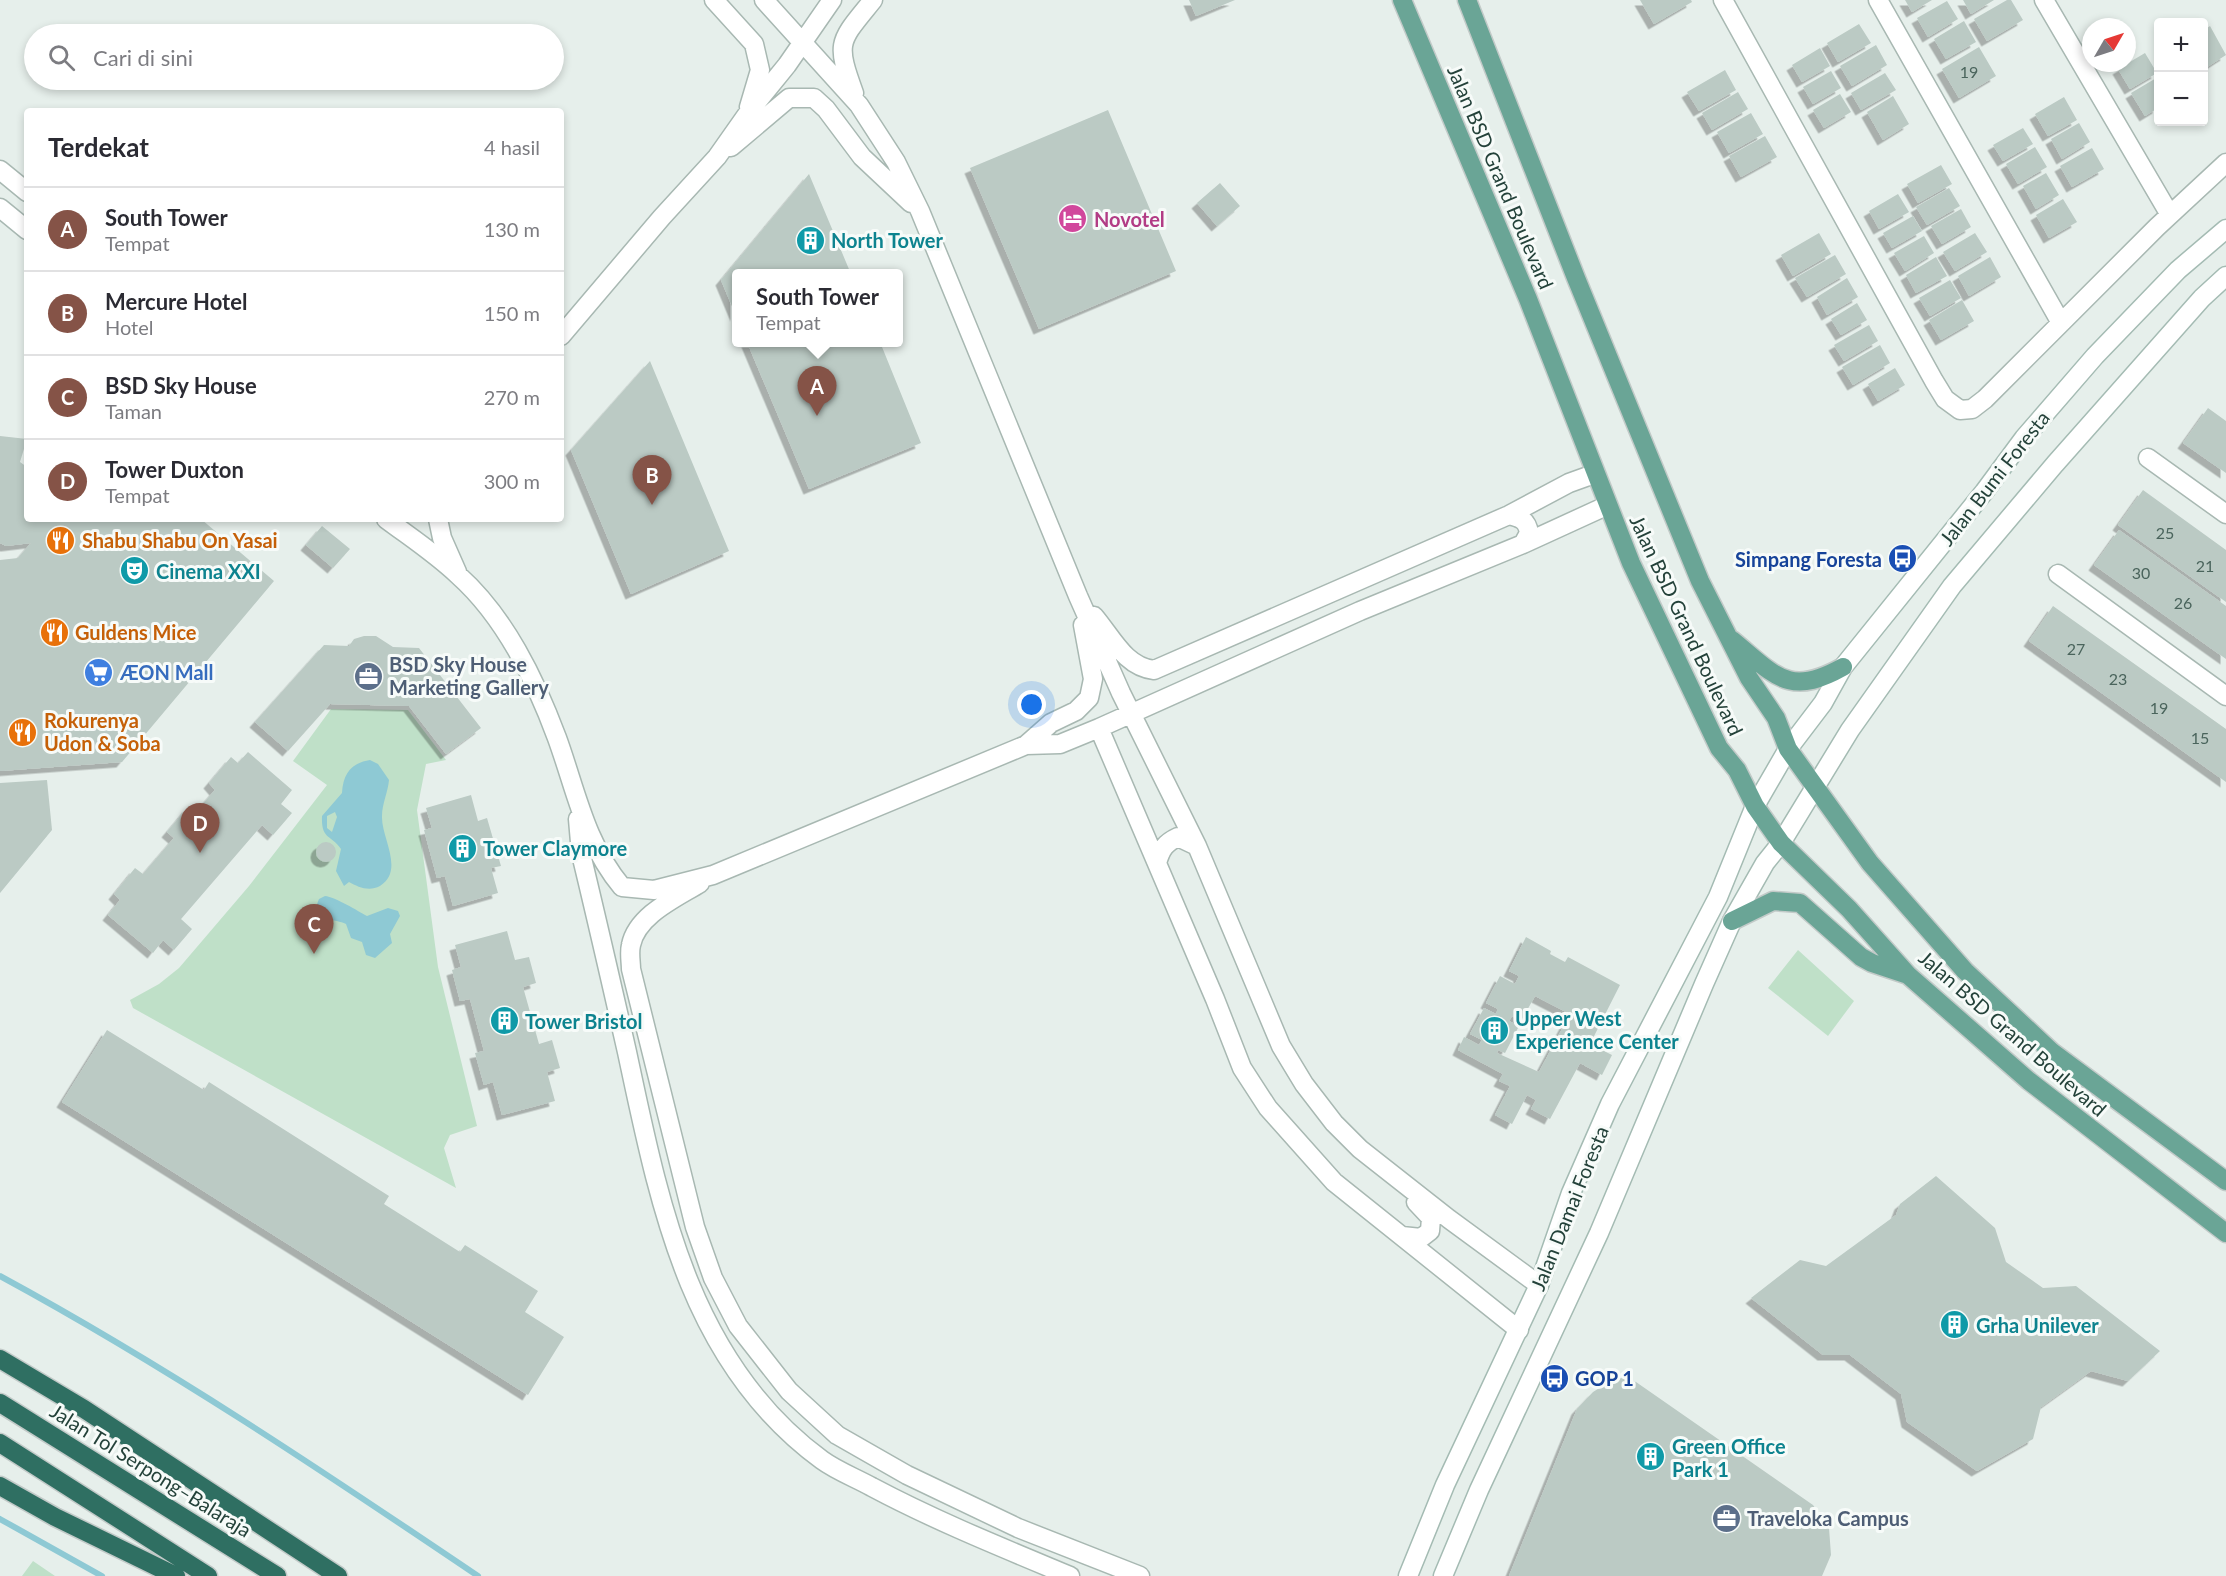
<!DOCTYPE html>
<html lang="id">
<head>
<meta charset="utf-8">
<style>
	body { margin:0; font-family:Lato,sans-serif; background:#f7f7f7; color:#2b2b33 }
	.controls { position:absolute; right:18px; top:18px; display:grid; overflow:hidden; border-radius:6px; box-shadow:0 3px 9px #0003 }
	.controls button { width:54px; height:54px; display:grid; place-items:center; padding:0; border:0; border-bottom:2px solid #e1e1e2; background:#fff; color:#2b2b33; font:30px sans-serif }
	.compass { position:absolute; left:2082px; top:18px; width:54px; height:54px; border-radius:50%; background:#fff; box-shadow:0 3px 9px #0003; rotate:51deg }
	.you { position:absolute; left:1032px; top:705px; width:21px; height:21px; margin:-15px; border:4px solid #fff; border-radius:50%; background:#1a73e8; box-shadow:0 0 0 9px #1a73e833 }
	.badge { display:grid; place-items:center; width:39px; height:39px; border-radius:50%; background:#855347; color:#fff; font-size:20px; font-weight:700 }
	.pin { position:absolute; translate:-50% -50px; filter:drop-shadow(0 2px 3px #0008) }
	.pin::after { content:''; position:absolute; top:32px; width:21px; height:18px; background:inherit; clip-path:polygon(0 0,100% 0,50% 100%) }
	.popup { position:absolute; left:732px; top:269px; width:171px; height:78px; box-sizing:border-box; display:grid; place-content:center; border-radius:6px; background:#fff; filter:drop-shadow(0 2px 4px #0005); font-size:20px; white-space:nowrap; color:#7c7c81 }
	.popup b { font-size:22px; color:#2b2b33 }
	.popup::after { content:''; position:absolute; left:50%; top:100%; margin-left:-12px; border:12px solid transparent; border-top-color:#fff }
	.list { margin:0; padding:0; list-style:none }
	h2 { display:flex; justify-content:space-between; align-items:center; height:78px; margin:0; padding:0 24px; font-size:26px }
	h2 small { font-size:20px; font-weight:400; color:#7c7c81 }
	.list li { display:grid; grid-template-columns:39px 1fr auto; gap:18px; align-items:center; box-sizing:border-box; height:84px; padding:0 24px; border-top:2px solid #e1e1e2 }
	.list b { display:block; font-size:22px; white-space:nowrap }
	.list p { margin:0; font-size:20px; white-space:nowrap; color:#7c7c81 }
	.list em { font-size:20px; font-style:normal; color:#7c7c81 }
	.icon { flex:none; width:33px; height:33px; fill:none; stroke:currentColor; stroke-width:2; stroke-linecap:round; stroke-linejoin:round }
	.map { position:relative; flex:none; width:2226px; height:1576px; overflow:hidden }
	.search { position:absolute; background:#fff; box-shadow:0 3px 9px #0003; left:24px; top:24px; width:540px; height:66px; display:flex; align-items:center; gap:15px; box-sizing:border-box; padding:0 21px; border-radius:33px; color:#7c7c81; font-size:22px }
	.panel { position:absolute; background:#fff; box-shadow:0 3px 9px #0003; left:24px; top:108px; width:540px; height:414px; border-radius:6px }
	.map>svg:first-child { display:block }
	.green { fill:#bfe0c8 }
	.water { fill:#8ec9d4; fill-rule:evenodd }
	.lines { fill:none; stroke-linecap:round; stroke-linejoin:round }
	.stream { stroke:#8ec9d4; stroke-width:6 }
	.building { fill:#bbcac4; fill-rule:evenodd; filter:url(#shadow) }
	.street-casing { stroke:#a8b8b2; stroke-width:21 }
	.secondary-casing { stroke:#a4bbb3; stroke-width:21 }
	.primary-casing { stroke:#c2cac8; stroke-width:21 }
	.highway-casing { stroke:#c2cac8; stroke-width:21 }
	.street { stroke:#fff; stroke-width:18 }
	.secondary { stroke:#fff; stroke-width:18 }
	.primary { stroke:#6aa596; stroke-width:18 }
	.highway { stroke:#2f6f62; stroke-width:18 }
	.labels { text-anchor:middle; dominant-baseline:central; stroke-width:6; stroke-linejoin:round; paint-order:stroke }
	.number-label { font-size:16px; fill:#4a645c }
	.street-label { font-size:20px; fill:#24423a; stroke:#f7fbf9 }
	.hotel-label { font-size:20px; font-weight:bold; fill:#b23c85; stroke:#f7fbf9; text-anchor:start }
	.culture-label { font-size:20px; font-weight:bold; fill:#0d838f; stroke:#f7fbf9; text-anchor:start }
	.food-label { font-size:20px; font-weight:bold; fill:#c56008; stroke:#f7fbf9; text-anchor:start }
	.transit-label { font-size:20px; font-weight:bold; fill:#164399; stroke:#f7fbf9; text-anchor:end }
	.service-label { font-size:20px; font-weight:bold; fill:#4e5e75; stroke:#f7fbf9; text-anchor:start }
	.shop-label { font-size:20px; font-weight:bold; fill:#366cbe; stroke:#f7fbf9; text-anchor:start }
</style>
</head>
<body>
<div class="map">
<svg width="2226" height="1576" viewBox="0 0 2226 1576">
	<defs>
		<filter id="shadow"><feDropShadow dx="-5.5" dy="5.5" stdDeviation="0" flood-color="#0004"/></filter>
	</defs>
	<rect width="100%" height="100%" fill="#e6efeb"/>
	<!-- green -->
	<path class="green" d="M331 709 408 710 446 760 426 764 417 810 438 967 477 1126 450 1135 444 1148 456 1188 133 1008 130 1000 159 984 179 968 249 886 327 785 293 761Z
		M1798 950 1854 1001 1828 1036 1768 988Z
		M33 1561 55 1576H22Z"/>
	<!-- water -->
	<path class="water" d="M370 760 378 764 389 780C388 792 382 804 382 816 381 838 405 870 380 886 369 892 358 887 349 882L344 886 336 871 341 849C331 834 321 840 322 816L342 793C343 774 351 763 370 760ZM335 812 337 817 332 832 327 828V816Z
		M325 896C335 897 358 911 367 916L388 908 398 911 400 916 390 934 392 943 375 958 366 955 362 942 351 938 346 924C333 918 309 921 319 899Z"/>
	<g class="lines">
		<!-- stream -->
		<path class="stream" d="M0 1276C166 1366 321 1470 478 1576
			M0 1519 102 1576"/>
	</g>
	<!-- building -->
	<path class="building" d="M1189 0H1235L1196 16Z
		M1640 0H1691L1692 2 1654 24Z
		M1905 0H1932L1912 12Z
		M1963 0H1994L1971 14Z
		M2007 0H2011L2023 20 1987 41 1974 19Z
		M1947 1 1958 19 1928 37 1917 18Z
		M1964 21 1976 42 1946 59 1934 39Z
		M1859 24 1871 43 1838 62 1827 43Z
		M2210 26 2226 55 2204 69V30Z
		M1876 45 1887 65 1852 86 1840 66Z
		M1979 47 1996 76 1959 98 1942 69Z
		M1820 48 1830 66 1802 82 1792 65Z
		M2145 53 2157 73 2130 89 2118 69Z
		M1725 70 1736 90 1699 111 1687 92Z
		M1831 71 1841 88 1813 104 1803 87Z
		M1885 73 1896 90 1861 110 1851 93Z
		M2158 77V108L2145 116 2131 93Z
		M1738 92 1748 109 1712 130 1702 113Z
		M1840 94 1851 112 1824 128 1813 110Z
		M1893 96 1909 124 1883 140 1867 112Z
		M2064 97 2077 120 2048 136 2035 114Z
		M1108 110 1176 271 1039 329 970 168Z
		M1751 113 1763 134 1729 153 1717 132Z
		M2079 123 2090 142 2062 159 2051 139Z
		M2023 128 2033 144 2003 161 1993 145Z
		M1765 136 1777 157 1741 177 1729 156Z
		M2035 147 2047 167 2018 184 2006 164Z
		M2092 148 2104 169 2072 187 2060 166Z
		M1941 165 1952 184 1918 203 1907 184Z
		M2046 173 2059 195 2036 209 2023 186Z
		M809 174 851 274H736V316L721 280Z
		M1220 183 1240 206 1217 226 1197 203Z
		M1949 188 1960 206 1927 225 1916 207Z
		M1898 194 1909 212 1879 229 1869 211Z
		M2063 199 2077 222 2049 238 2036 215Z
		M1961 209 1971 227 1942 244 1931 226Z
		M1913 216 1922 231 1892 248 1883 233Z
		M1819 233 1831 254 1793 276 1781 255Z
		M1975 233 1987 252 1955 271 1943 252Z
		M1924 236 1934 253 1905 271 1894 253Z
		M1835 255 1846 274 1807 297 1795 278Z
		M1936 257 1947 276 1916 293 1906 275Z
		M1990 257 2001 277 1969 296 1958 276Z
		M1847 278 1858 297 1827 315 1817 297Z
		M1950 280 1961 298 1930 316 1919 298Z
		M1962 300 1974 321 1941 340 1929 320Z
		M1857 303 1867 320 1841 335 1831 319Z
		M1869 325 1878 341 1844 361 1834 345Z
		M747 342H880L921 443 809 489Z
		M1880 345 1890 363 1853 385 1842 367Z
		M650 361 729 551 631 594 571 450Z
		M1895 368 1905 385 1878 401 1868 384Z
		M2208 408 2226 421V473L2183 443Z
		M0 436 27 439 20 462 27 467V519H201L274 581 122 762 0 771V560L18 558 31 543 6 546 0 543Z
		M2143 490 2226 550V602L2118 525Z
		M322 526 350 549 333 568 306 545Z
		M2119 530 2226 606V659L2094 565Z
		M2053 606 2226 729V782L2029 641Z
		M364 636H376L393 647 419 648 481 728 446 754 409 706 330 704 288 751 255 722 324 645 349 646 354 639Z
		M248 752 292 790 281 804 292 813 273 835 262 825 181 919 192 929 174 950 163 940 153 953 108 915 120 900 114 894 135 868 143 874 174 838 167 832 188 807 195 813 215 790 209 783 231 757 238 763Z
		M47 780 52 830 0 893V783Z
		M471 795 478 821 487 818 501 866 491 868 498 893 453 906 445 876 437 878 424 830 432 828 426 808Z
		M316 852a10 10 0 1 1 20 0a10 10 0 1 1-20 0Z
		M507 931 515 960 529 957 536 983 523 987 539 1044 552 1040 560 1068 547 1072 555 1101 502 1115 493 1082 484 1085 475 1053 484 1051 470 999 460 1001 452 970 461 967 455 945Z
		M1526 937 1551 951 1550 954 1565 962 1568 957 1620 985 1590 1044 1612 1055 1602 1075 1580 1063 1550 1119 1531 1109 1536 1100 1527 1095 1512 1124 1495 1115 1510 1086 1499 1081 1503 1074 1458 1050 1464 1037 1479 1045 1482 1040 1470 1034 1484 1008 1496 1014 1498 1009 1486 1003 1500 976 1515 984 1519 976 1509 971ZM1535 996 1570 1014 1539 1072 1497 1053 1498 1050 1505 1053 1519 1026 1509 1021 1512 1016 1521 1021Z
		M107 1030 204 1090 209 1082 389 1196 384 1204 460 1252 465 1245 538 1291 525 1312 564 1337 528 1395 62 1102Z
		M1936 1176 1995 1228 2006 1262 2043 1288 2076 1286 2160 1351 2128 1381 2091 1371 2041 1407 2033 1439 1977 1471 1907 1422 1901 1394 1850 1355H1823L1751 1298 1800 1260 1826 1266 1896 1215 1900 1204Z
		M1617 1377 1636 1382 1813 1505 1829 1528 1831 1555 1822 1576H1509L1577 1409 1593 1392Z"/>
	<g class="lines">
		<defs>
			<path id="street" d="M714 0 754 44 760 70 749 107
				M764 0 859 105 896 162 920 211 1078 596 1121 693 1197 846 1281 1046 1304 1084 1334 1123 1360 1149 1449 1219 1539 1285
				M1723 0 1934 381 1945 399 1960 410 1972 409 1985 399 2157 227 2226 163
				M1878 0 2061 323
				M2044 0 2170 215
				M854 93C835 41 839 42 873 0
				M731 147 789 98H814L826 109 862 157 911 203
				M0 170 27 192
				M0 208 27 230
				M561 336 662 217 717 157 748 113 787 65 832 0
				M2148 458 2226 514
				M1509 515C1521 518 1527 520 1529 533L1523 544
				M386 519C410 537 436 554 458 575 505 617 535 679 557 738 576 790 585 843 622 887L654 890 713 875 1026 745 1051 723 1076 711 1089 698 1093 679 1083 625
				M438 519 442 538 457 572
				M2058 574 2226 696
				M1094 616C1112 637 1125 667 1154 670L1509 515 1569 483 1594 474
				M1099 728 1215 999 1242 1068 1268 1108 1334 1182 1519 1330
				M1026 745 1060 744 1099 728 1360 611 1523 544 1606 506
				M578 819 581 854C597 920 612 986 627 1052 659 1202 689 1363 822 1460 837 1471 856 1478 872 1487 936 1521 1003 1548 1070 1576
				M1157 863C1161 849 1165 843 1178 837L1197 846
				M700 883C676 898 637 915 631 945 629 953 631 962 631 969L695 1227 713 1278 738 1326 789 1391 837 1435 907 1475 1018 1528 1140 1576
				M1402 1236 1421 1238 1430 1231 1431 1218 1416 1202"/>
			<path id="secondary" d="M1408 1576 1445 1485 1539 1285 1571 1193 1610 1104 1718 897 1755 806 1788 749 1823 703 1843 667 1984 492 2024 438 2095 356 2178 270 2226 229
				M1443 1576 1479 1490 1599 1233 1704 984 1732 921 1765 863 1781 843 1850 730 1952 586 2055 464 2202 298 2226 276"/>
			<path id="primary" d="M1402 0 1528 299 1631 563 1719 748 1737 770 1755 806 1781 843 1849 909 1908 975 2029 1081 2226 1233
				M1467 0 1576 278 1700 581 1749 678 1776 718 1788 749 1870 863 1965 971 2052 1052 2226 1181
				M1732 640C1775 675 1788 698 1843 667
				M1732 921 1773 901 1800 903 1861 957 1872 963 1908 975"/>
			<path id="highway" d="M0 1359 84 1409 338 1576
				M0 1403 277 1576
				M0 1443 208 1576
				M0 1486 55 1517 176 1576"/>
		</defs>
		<!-- street casing -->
		<use href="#street" class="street-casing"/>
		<!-- secondary casing -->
		<use href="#secondary" class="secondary-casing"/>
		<!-- primary casing -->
		<use href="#primary" class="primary-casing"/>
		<!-- highway casing -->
		<use href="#highway" class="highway-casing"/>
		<!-- street -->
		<use href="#street" class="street"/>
		<!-- secondary -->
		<use href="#secondary" class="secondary"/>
		<!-- primary -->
		<use href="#primary" class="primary"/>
		<!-- highway -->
		<use href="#highway" class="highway"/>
	</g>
	<!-- icons -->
	<defs>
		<symbol id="hotel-disc" viewBox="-11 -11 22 22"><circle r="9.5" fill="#d1479c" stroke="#f7fbf9"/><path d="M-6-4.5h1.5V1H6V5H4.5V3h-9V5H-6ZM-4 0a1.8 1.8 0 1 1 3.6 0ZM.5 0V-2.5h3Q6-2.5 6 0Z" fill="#fff"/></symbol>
		<symbol id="building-disc" viewBox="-11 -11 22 22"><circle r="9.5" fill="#0f9aa8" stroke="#f7fbf9"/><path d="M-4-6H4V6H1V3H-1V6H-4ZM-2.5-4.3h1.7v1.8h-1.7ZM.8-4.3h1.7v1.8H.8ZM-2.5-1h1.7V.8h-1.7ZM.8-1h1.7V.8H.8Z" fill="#fff"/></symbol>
		<symbol id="restaurant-disc" viewBox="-11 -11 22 22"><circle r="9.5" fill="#e8710a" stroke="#f7fbf9"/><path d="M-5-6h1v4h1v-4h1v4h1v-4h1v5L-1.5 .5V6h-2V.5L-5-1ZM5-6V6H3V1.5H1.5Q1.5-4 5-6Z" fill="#fff"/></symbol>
		<symbol id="bus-disc" viewBox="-11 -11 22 22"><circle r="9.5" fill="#1a4fb4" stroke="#f7fbf9"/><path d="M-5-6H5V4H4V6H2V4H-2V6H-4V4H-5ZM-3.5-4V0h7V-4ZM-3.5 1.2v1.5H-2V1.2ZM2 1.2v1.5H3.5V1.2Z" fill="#fff"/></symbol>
		<symbol id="theatre-disc" viewBox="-11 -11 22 22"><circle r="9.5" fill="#0f9aa8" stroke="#f7fbf9"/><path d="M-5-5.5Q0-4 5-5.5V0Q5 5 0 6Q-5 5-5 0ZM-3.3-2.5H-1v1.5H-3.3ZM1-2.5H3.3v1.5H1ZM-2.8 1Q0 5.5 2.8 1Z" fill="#fff"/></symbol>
		<symbol id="supermarket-disc" viewBox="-11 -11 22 22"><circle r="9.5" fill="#3f7fe0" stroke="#f7fbf9"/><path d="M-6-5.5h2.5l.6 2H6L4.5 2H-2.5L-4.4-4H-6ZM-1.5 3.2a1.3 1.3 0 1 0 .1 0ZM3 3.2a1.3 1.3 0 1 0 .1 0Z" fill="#fff"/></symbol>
		<symbol id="office-disc" viewBox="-11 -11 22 22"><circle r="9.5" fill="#5c6f8a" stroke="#f7fbf9"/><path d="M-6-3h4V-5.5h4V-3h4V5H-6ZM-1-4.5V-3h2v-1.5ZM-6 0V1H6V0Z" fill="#fff"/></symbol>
	</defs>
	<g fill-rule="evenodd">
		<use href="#hotel-disc" x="1056" y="202" width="33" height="33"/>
		<use href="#building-disc" x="794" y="224" width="33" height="33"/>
		<use href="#restaurant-disc" x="44" y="524" width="33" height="33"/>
		<use href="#bus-disc" x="1886" y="542" width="33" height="33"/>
		<use href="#theatre-disc" x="118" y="554" width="33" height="33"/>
		<use href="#restaurant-disc" x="38" y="616" width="33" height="33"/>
		<use href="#supermarket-disc" x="82" y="656" width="33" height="33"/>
		<use href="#office-disc" x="352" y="660" width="33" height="33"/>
		<use href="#restaurant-disc" x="6" y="716" width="33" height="33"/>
		<use href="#building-disc" x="446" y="832" width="33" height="33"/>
		<use href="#building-disc" x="488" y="1004" width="33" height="33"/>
		<use href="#building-disc" x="1478" y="1014" width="33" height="33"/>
		<use href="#building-disc" x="1938" y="1308" width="33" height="33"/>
		<use href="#bus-disc" x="1538" y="1362" width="33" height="33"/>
		<use href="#building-disc" x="1634" y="1440" width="33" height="33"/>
		<use href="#office-disc" x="1710" y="1502" width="33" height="33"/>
	</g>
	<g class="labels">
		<!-- number labels -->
		<g class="number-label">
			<text x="1969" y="71">19</text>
			<text x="2165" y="532">25</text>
			<text x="2205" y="565">21</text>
			<text x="2141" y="572">30</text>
			<text x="2183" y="602">26</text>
			<text x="2076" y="648">27</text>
			<text x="2118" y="678">23</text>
			<text x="2159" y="707">19</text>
			<text x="2200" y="737">15</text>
		</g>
		<!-- street labels -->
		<g class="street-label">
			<text transform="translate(1501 177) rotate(67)">Jalan BSD Grand Boulevard</text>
			<text transform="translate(1994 478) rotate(-52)">Jalan Bumi Foresta</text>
			<text transform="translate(1687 625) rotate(65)">Jalan BSD Grand Boulevard</text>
			<text transform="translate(2013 1033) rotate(41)">Jalan BSD Grand Boulevard</text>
			<text transform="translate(1569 1208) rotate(-68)">Jalan Damai Foresta</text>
			<text transform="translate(151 1470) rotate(32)">Jalan Tol Serpong–Balaraja</text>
		</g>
		<!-- hotel labels -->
		<g class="hotel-label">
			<text x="1094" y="219">Novotel</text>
		</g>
		<!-- culture labels -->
		<g class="culture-label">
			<text x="831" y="240">North Tower</text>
			<text x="156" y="571">Cinema XXI</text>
			<text x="483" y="848">Tower Claymore</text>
			<text x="1515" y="1018">Upper West<tspan x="1515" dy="23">Experience Center</tspan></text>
			<text x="525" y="1021">Tower Bristol</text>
			<text x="1976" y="1325">Grha Unilever</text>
			<text x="1672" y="1446">Green Office<tspan x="1672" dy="23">Park 1</tspan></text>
		</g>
		<!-- food labels -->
		<g class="food-label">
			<text x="82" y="540">Shabu Shabu On Yasai</text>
			<text x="75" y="632">Guldens Mice</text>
			<text x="44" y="720">Rokurenya<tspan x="44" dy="23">Udon &amp; Soba</tspan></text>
		</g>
		<!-- transit labels -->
		<g class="transit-label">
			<text x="1882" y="559">Simpang Foresta</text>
			<text x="1575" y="1378" text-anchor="start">GOP 1</text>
		</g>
		<!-- service labels -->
		<g class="service-label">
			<text x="389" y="664">BSD Sky House<tspan x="389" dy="23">Marketing Gallery</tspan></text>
			<text x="1747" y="1518">Traveloka Campus</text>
		</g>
		<!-- shop labels -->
		<g class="shop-label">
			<text x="120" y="672">ÆON Mall</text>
		</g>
	</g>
</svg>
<div class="controls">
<button>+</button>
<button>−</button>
</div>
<svg class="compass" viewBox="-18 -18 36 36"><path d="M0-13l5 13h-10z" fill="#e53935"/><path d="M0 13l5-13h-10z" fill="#7c7c81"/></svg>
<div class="you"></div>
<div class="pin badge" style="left:817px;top:416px">A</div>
<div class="popup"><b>South Tower</b>Tempat</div>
<div class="pin badge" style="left:652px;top:505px">B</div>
<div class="pin badge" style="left:314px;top:954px">C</div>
<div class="pin badge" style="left:200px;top:853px">D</div>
<div class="search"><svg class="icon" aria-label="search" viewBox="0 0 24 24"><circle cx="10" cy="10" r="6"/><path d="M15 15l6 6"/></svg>Cari di sini</div>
<section class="panel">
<h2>Terdekat<small>4 hasil</small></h2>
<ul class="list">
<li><span class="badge">A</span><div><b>South Tower</b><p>Tempat</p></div><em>130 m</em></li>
<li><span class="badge">B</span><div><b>Mercure Hotel</b><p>Hotel</p></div><em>150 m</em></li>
<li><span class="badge">C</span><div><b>BSD Sky House</b><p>Taman</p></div><em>270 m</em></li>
<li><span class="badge">D</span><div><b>Tower Duxton</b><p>Tempat</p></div><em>300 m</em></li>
</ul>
</section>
</div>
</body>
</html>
